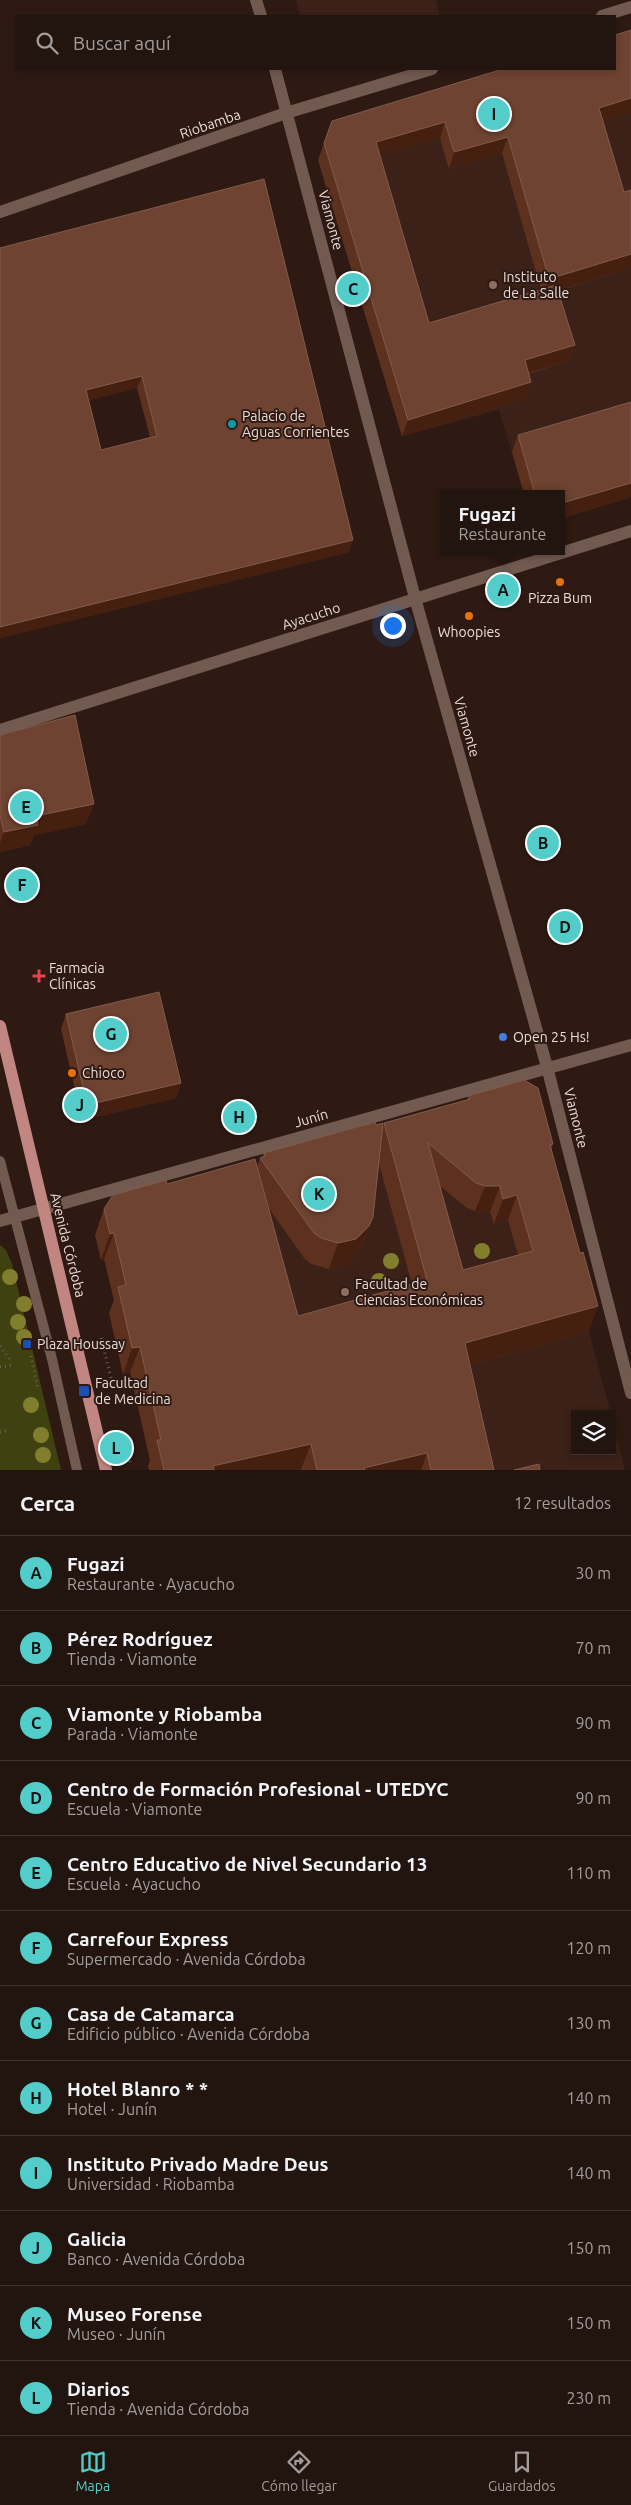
<!DOCTYPE html>
<html lang="es">
<head>
<meta charset="utf-8">
<style>
	body { margin:0; font-family:Ubuntu,sans-serif; background:#2a1d17; color:#f1f3f6 }
	.controls { position:absolute; right:15px; bottom:15px; display:grid; overflow:hidden; border-radius:0px; box-shadow:0 2px 8px #0003 }
	.controls button { width:45px; height:45px; display:grid; place-items:center; padding:0; border:0; border-bottom:1px solid #3f332e; background:#22140e; color:#f1f3f6; font:25px sans-serif }
	.you { position:absolute; left:392px; top:625px; width:18px; height:18px; margin:-12px; border:4px solid #fff; border-radius:50%; background:#1a73e8; box-shadow:0 0 0 8px #1a73e833 }
	.badge { display:grid; place-items:center; width:32px; height:32px; border-radius:50%; background:#53cdc9; color:#111; font-size:16px; font-weight:700 }
	.pin { position:absolute; translate:-50% -50%; border:2px solid #fff; box-shadow:0 1px 5px #0006 }
	.popup { position:absolute; left:440px; top:490px; width:125px; height:65px; box-sizing:border-box; display:grid; place-content:center; border-radius:0px; background:#22140e; filter:drop-shadow(0 1px 4px #0005); font-size:16px; white-space:nowrap; color:#a29e9e }
	.popup b { font-size:19px; color:#f1f3f6 }
	.popup::after { content:''; position:absolute; left:50%; top:100%; margin-left:-10px; border:10px solid transparent; border-top-color:#22140e }
	.list { margin:0; padding:0; list-style:none }
	h2 { display:flex; justify-content:space-between; align-items:center; height:65px; margin:0; padding:0 20px; font-size:21px }
	h2 small { font-size:16px; font-weight:400; color:#a29e9e }
	.list li { display:grid; grid-template-columns:32px 1fr auto; gap:15px; align-items:center; box-sizing:border-box; height:75px; padding:0 20px; border-top:1px solid #3f332e }
	.list b { display:block; font-size:19px; white-space:nowrap }
	.list p { margin:0; font-size:16px; white-space:nowrap; color:#a29e9e }
	.list em { font-size:16px; font-style:normal; color:#a29e9e }
	.icon { flex:none; width:28px; height:28px; fill:none; stroke:currentColor; stroke-width:2; stroke-linecap:round; stroke-linejoin:round }
	.map { position:relative; flex:none; width:631px; height:1470px; overflow:hidden }
	.search { position:absolute; background:#22140e; box-shadow:0 2px 8px #0003; left:15px; right:15px; top:15px; height:55px; display:flex; align-items:center; gap:12px; box-sizing:border-box; padding:0 18px; border-radius:0px; color:#a29e9e; font-size:19px }
	.sheet { height:965px; background:#22140e }
	nav { display:flex; justify-content:space-around; align-items:center; box-sizing:border-box; height:70px; border-top:1px solid #3f332e; background:#22140e; font-size:14px; color:#a29e9e }
	nav a { display:grid; justify-items:center; gap:2px }
	nav .on { color:#53cdc9 }
	.map>svg:first-child { display:block }
	.built { fill:#3b2118 }
	.green { fill:#3f4210 }
	.lines { fill:none; stroke-linecap:round; stroke-linejoin:round }
	.path { stroke:#715f59; stroke-width:3; stroke-dasharray:1 4; stroke-linecap:butt }
	.service { stroke:#725a51; stroke-width:10 }
	.minor { stroke:#725a51; stroke-width:12 }
	.tertiary { stroke:#725a51; stroke-width:12 }
	.primary { stroke:#c18681; stroke-width:12 }
	.tree { fill:#817e2d }
	.wall { fill:#5e311e; fill-rule:evenodd }
	.shaded-wall { fill:#452011 }
	.building { fill:#6e4332; stroke:#815b4c; fill-rule:evenodd }
	.education-dot { fill:#8d6e63; stroke:#2e1a13; stroke-width:2 }
	.culture-dot { fill:#0f9aa8; stroke:#2e1a13; stroke-width:2 }
	.food-dot { fill:#e8710a; stroke:#2e1a13; stroke-width:2 }
	.health-dot { fill:#e0444e; stroke:#2e1a13; stroke-width:2 }
	.shop-dot { fill:#3f7fe0; stroke:#2e1a13; stroke-width:2 }
	.transit-dot { fill:#1a4fb4; stroke:#2e1a13; stroke-width:2 }
	.labels { text-anchor:middle; dominant-baseline:central; stroke-width:4; stroke-linejoin:round; paint-order:stroke }
	.street-label { font-size:14px; fill:#eadcd7; stroke:#2e1a13 }
	.poi-label { font-size:14px; fill:#eadcd7; stroke:#2e1a13; text-anchor:start }
</style>
</head>
<body>
<div class="map">
<svg width="631" height="1470" viewBox="0 0 631 1470">
	<rect width="100%" height="100%" fill="#2e1a13"/>
	<!-- built -->
	<path class="built" d="M296 0H436L440 16H300Z
		M631 44V497L562 518V494H524L499 410 402 436 318 160 615 69Z
		M460 1125 589 1332 611 1414H575V1451H612V1420L625 1470H149L148 1466 151 1465 130 1373 123 1374 109 1313 116 1311 105 1259 101 1260 95 1235 104 1221Z"/>
	<!-- green -->
	<path class="green" d="M0 1245 6 1250 12 1264 61 1470H0Z"/>
	<g class="lines">
		<!-- path -->
		<path class="path" d="M101 1338 111 1378
			M0 1346 11 1361
			M31 1356 38 1389
			M0 1367 13 1365
			M0 1432 9 1430
			M123 1432 131 1465"/>
		<!-- service -->
		<path class="service" d="M0 1161 52 1359 77 1470"/>
		<!-- minor -->
		<path class="minor" d="M256 0 261 16
			M275 69 415 598 547 1067 631 1393
			M0 730 631 531
			M0 1221 631 1045"/>
		<!-- tertiary -->
		<path class="tertiary" d="M602 16 631 7
			M0 212 286 113 432 69"/>
		<!-- primary -->
		<path class="primary" d="M0 1026 106 1470"/>
	</g>
	<!-- trees -->
	<g class="tree">
		<circle cx="482" cy="1251" r="8"/>
		<circle cx="391" cy="1261" r="8"/>
		<circle cx="10" cy="1277" r="8"/>
		<circle cx="379" cy="1281" r="8"/>
		<circle cx="24" cy="1304" r="8"/>
		<circle cx="18" cy="1322" r="8"/>
		<circle cx="24" cy="1337" r="8"/>
		<circle cx="31" cy="1405" r="8"/>
		<circle cx="41" cy="1435" r="8"/>
		<circle cx="43" cy="1455" r="8"/>
	</g>
	<!-- wall -->
	<path class="wall" d="M631 113 603 121 624 192 631 190V268L558 291 575 345 569 361 529 374 531 382 525 399 402 436 318 160 332 121ZM440 138 449 169 502 153 541 290 429 323 380 155Z
		M0 248 349 552 0 638ZM137 388 150 437 101 450 89 400Z
		M518 435 631 497 562 518V494H524L512 452Z
		M0 735 86 824 34 835 30 845 0 852Z
		M66 1014 181 1083 176 1098 82 1120 61 1029Z
		M468 1096 553 1144 551 1150 589 1332 470 1365 494 1470H301V1469L298 1470H149L148 1466 150 1460 130 1372 123 1374 109 1313 114 1300 104 1259 101 1260 95 1235 104 1209 167 1184 257 1167 260 1158 262 1157 264 1153 376 1125 383 1126 384 1123 467 1100ZM379 1164 412 1284 298 1316 268 1207 304 1258 311 1264 329 1269 347 1264 360 1251 373 1217ZM440 1186 467 1208 475 1211 490 1212 494 1224 508 1220 518 1255 463 1270Z"/>
	<!-- shaded-wall -->
	<path class="shaded-wall" d="M631 98V113L593 124 599 108Z
		M445 122 440 138 371 158 376 142Z
		M508 137 502 153 449 169 454 152Z
		M631 254V268L543 295 549 279Z
		M575 345 569 361 519 376 525 360Z
		M142 376 137 388 82 402 86 390Z
		M531 382 525 399 402 436 408 420Z
		M631 483V497L562 518V503Z
		M353 540 349 552 0 638V627Z
		M94 804 86 824 34 835 30 845 0 852V843L4 832 36 816Z
		M181 1083 176 1098 82 1120 87 1105Z
		M485 1186H500L490 1212 475 1211Z
		M517 1195 508 1220 494 1224 503 1199Z
		M373 1217 360 1251 347 1264 329 1269 338 1243Z
		M114 1233 104 1259 101 1260 110 1234Z
		M598 1306 589 1332 455 1369 465 1343Z
		M140 1347 130 1372 123 1374 132 1348Z
		M311 1444 301 1469 298 1470H211L213 1466Z
		M427 1453 421 1470H363L364 1468Z"/>
	<!-- building -->
	<path class="building" d="M631 30V98L599 108 624 192 631 190V254L549 279 508 137 454 152 445 122 376 142 429 323 556 285 575 345 525 360 531 382 408 420 324 143 332 121 503 69H615V35Z
		M264 179 353 540 0 627V248ZM142 376 157 436 101 450 86 390Z
		M631 402V483L562 503V494H535L518 435Z
		M75 715 94 804 36 816 38 825 4 832 0 816V735Z
		M159 992 181 1083 87 1105 66 1014Z
		M524 1080 538 1088 553 1144 550 1145 580 1253 583 1252 598 1306 465 1343 494 1470H431L427 1453 364 1468 365 1470H317L311 1444 213 1466 214 1470H164L157 1440H161L140 1347 132 1348 118 1287 126 1285 114 1233 110 1234 104 1209 113 1195 166 1180 167 1184 255 1159 298 1316 427 1280 384 1123 470 1099 468 1096ZM428 1143 476 1183 485 1186H500L503 1199 517 1195 533 1251 463 1270Z
		M375 1122 376 1125 383 1123 373 1217 369 1226 356 1239 338 1243 321 1238 314 1233 260 1158 265 1156 264 1153Z
		M539 1464 540 1470H514Z"/>
	<!-- markers -->
	<g class="education-dot">
		<circle cx="493" cy="285" r="5"/>
		<circle cx="345" cy="1292" r="5"/>
	</g>
	<circle class="culture-dot" cx="232" cy="424" r="5"/>
	<g class="food-dot">
		<circle cx="560" cy="582" r="5"/>
		<circle cx="469" cy="616" r="5"/>
		<circle cx="72" cy="1073" r="5"/>
	</g>
	<path class="health-dot" d="M36.5 968.5h5v5h5v5h-5v5h-5v-5h-5v-5h5z"/>
	<circle class="shop-dot" cx="503" cy="1037" r="5"/>
	<g class="transit-dot">
		<rect x="22" y="1339" width="10" height="10" rx="2.5"/>
		<rect x="78" y="1385" width="12" height="12" rx="2.5"/>
	</g>
	<g class="labels">
		<!-- street labels -->
		<g class="street-label">
			<text transform="translate(210 124) rotate(-19)">Riobamba</text>
			<text transform="translate(331 220) rotate(75)">Viamonte</text>
			<text transform="translate(311 616) rotate(-18)">Ayacucho</text>
			<text transform="translate(467 727) rotate(74)">Viamonte</text>
			<text transform="translate(311 1118) rotate(-16)">Junín</text>
			<text transform="translate(576 1118) rotate(76)">Viamonte</text>
			<text transform="translate(68 1245) rotate(76)">Avenida Córdoba</text>
		</g>
		<!-- poi labels -->
		<g class="poi-label">
			<text x="503" y="277">Instituto<tspan x="503" dy="16">de La Salle</tspan></text>
			<text x="242" y="416">Palacio de<tspan x="242" dy="16">Aguas Corrientes</tspan></text>
			<text x="560" y="598" text-anchor="middle">Pizza Bum</text>
			<text x="469" y="632" text-anchor="middle">Whoopies</text>
			<text x="49" y="968">Farmacia<tspan x="49" dy="16">Clínicas</tspan></text>
			<text x="513" y="1037">Open 25 Hs!</text>
			<text x="82" y="1073">Chioco</text>
			<text x="355" y="1284">Facultad de<tspan x="355" dy="16">Ciencias Económicas</tspan></text>
			<text x="37" y="1344">Plaza Houssay</text>
			<text x="95" y="1383">Facultad<tspan x="95" dy="16">de Medicina</tspan></text>
		</g>
	</g>
</svg>
<div class="controls">
<button><svg class="icon" aria-label="layers" viewBox="0 0 24 24"><path d="M12 4l9 5-9 5-9-5zM3 14l9 5 9-5"/></svg></button>
</div>
<div class="you"></div>
<div class="pin badge" style="left:503px;top:590px">A</div>
<div class="popup"><b>Fugazi</b>Restaurante</div>
<div class="pin badge" style="left:543px;top:843px">B</div>
<div class="pin badge" style="left:353px;top:289px">C</div>
<div class="pin badge" style="left:565px;top:927px">D</div>
<div class="pin badge" style="left:26px;top:807px">E</div>
<div class="pin badge" style="left:22px;top:885px">F</div>
<div class="pin badge" style="left:111px;top:1034px">G</div>
<div class="pin badge" style="left:239px;top:1117px">H</div>
<div class="pin badge" style="left:494px;top:114px">I</div>
<div class="pin badge" style="left:80px;top:1105px">J</div>
<div class="pin badge" style="left:319px;top:1194px">K</div>
<div class="pin badge" style="left:116px;top:1448px">L</div>
<div class="search"><svg class="icon" aria-label="search" viewBox="0 0 24 24"><circle cx="10" cy="10" r="6"/><path d="M15 15l6 6"/></svg>Buscar aquí</div>
</div>
<section class="sheet">
<h2>Cerca<small>12 resultados</small></h2>
<ul class="list">
<li><span class="badge">A</span><div><b>Fugazi</b><p>Restaurante · Ayacucho</p></div><em>30 m</em></li>
<li><span class="badge">B</span><div><b>Pérez Rodríguez</b><p>Tienda · Viamonte</p></div><em>70 m</em></li>
<li><span class="badge">C</span><div><b>Viamonte y Riobamba</b><p>Parada · Viamonte</p></div><em>90 m</em></li>
<li><span class="badge">D</span><div><b>Centro de Formación Profesional - UTEDYC</b><p>Escuela · Viamonte</p></div><em>90 m</em></li>
<li><span class="badge">E</span><div><b>Centro Educativo de Nivel Secundario 13</b><p>Escuela · Ayacucho</p></div><em>110 m</em></li>
<li><span class="badge">F</span><div><b>Carrefour Express</b><p>Supermercado · Avenida Córdoba</p></div><em>120 m</em></li>
<li><span class="badge">G</span><div><b>Casa de Catamarca</b><p>Edificio público · Avenida Córdoba</p></div><em>130 m</em></li>
<li><span class="badge">H</span><div><b>Hotel Blanro * *</b><p>Hotel · Junín</p></div><em>140 m</em></li>
<li><span class="badge">I</span><div><b>Instituto Privado Madre Deus</b><p>Universidad · Riobamba</p></div><em>140 m</em></li>
<li><span class="badge">J</span><div><b>Galicia</b><p>Banco · Avenida Córdoba</p></div><em>150 m</em></li>
<li><span class="badge">K</span><div><b>Museo Forense</b><p>Museo · Junín</p></div><em>150 m</em></li>
<li><span class="badge">L</span><div><b>Diarios</b><p>Tienda · Avenida Córdoba</p></div><em>230 m</em></li>
</ul>
</section>
<nav>
<a class="on"><svg class="icon" aria-label="map" viewBox="0 0 24 24"><path d="M3 6l6-2 6 2 6-2v14l-6 2-6-2-6 2zM9 4v14M15 6v14"/></svg>Mapa</a>
<a><svg class="icon" aria-label="directions" viewBox="0 0 24 24"><path d="M12 3l9 9-9 9-9-9zM9 14v-3h6M13 9l2 2-2 2"/></svg>Cómo llegar</a>
<a><svg class="icon" aria-label="saved" viewBox="0 0 24 24"><path d="M7 4h10v16l-5-4-5 4z"/></svg>Guardados</a>
</nav>
</body>
</html>
